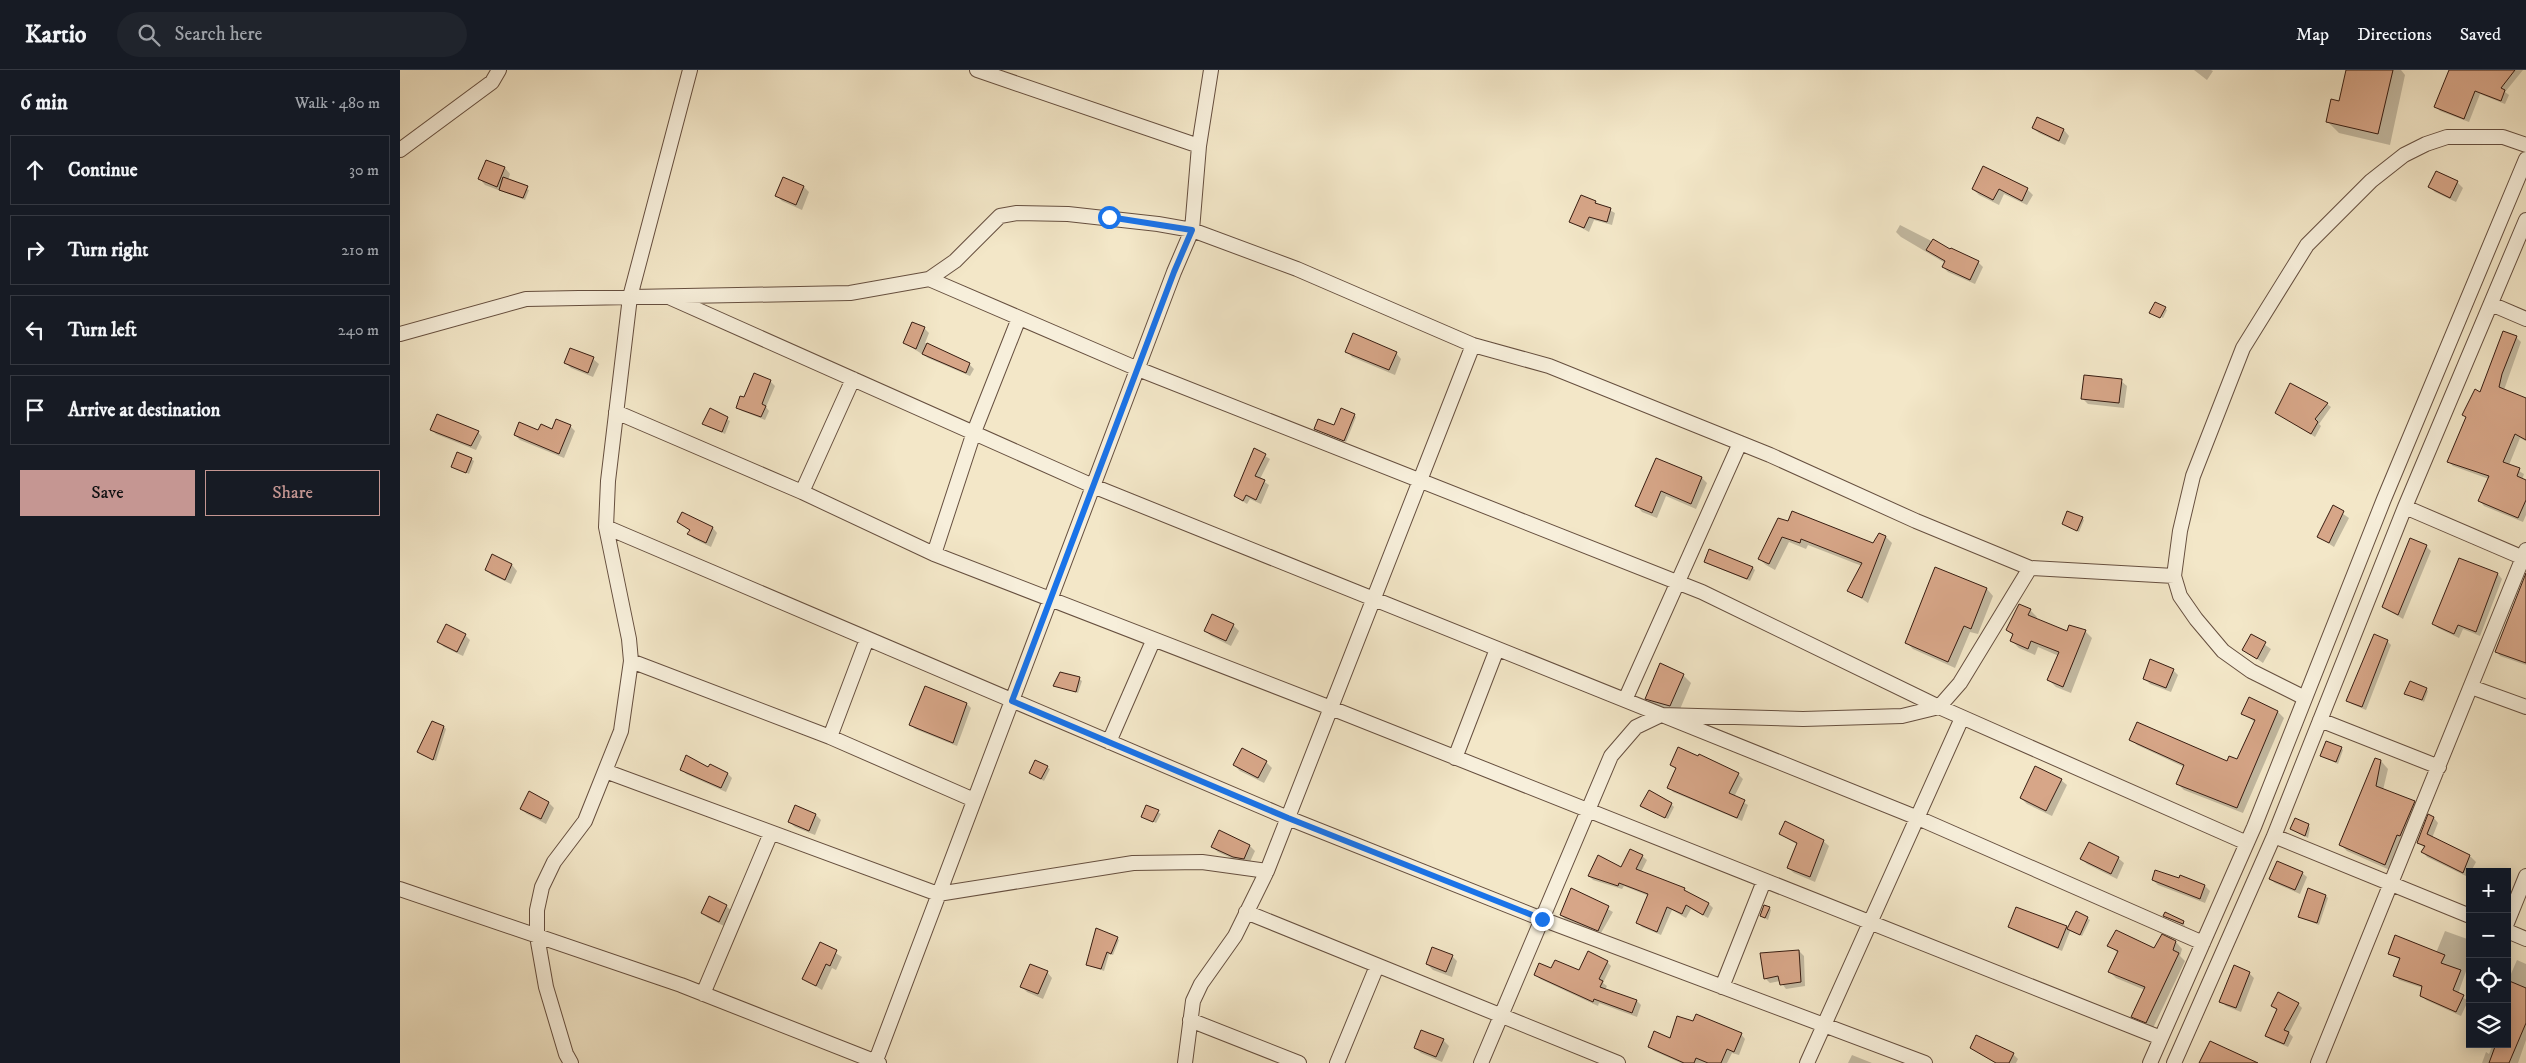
<!DOCTYPE html>
<html lang="en">
<head>
<meta charset="utf-8">
<style>
	body { margin:0; font-family:"IM FELL DW Pica",serif; background:#20242c; color:#f1f3f6 }
	.controls { position:absolute; right:15px; bottom:15px; display:grid; overflow:hidden; border-radius:0px; box-shadow:0 2px 12px #0003 }
	.controls button { width:45px; height:45px; display:grid; place-items:center; padding:0; border:0; border-bottom:1px solid #363941; background:#171b24; color:#f1f3f6; font:25px sans-serif }
	.stop { position:absolute; width:15px; height:15px; margin:-11px; border:4px solid #1a73e8; border-radius:50%; background:#fff }
	.stop.end { background:#1a73e8; border-color:#fff; box-shadow:0 1px 5px #0008 }
	.list { margin:0; padding:0; list-style:none }
	h2 { display:flex; justify-content:space-between; align-items:center; height:65px; margin:0; padding:0 20px; font-size:21px }
	h2 small { font-size:16px; font-weight:400; color:#9ea1a6 }
	.list li { display:grid; grid-template-columns:32px 1fr auto; gap:15px; align-items:center; box-sizing:border-box; height:70px; margin:0 10px 10px; padding:0 10px; border:1px solid #363941; border-radius:0px }
	.list b { display:block; font-size:19px; white-space:nowrap }
	.list em { font-size:16px; font-style:normal; color:#9ea1a6 }
	.actions { display:flex; gap:10px; padding:15px 20px }
	.actions a { flex:1; padding:11px 0; border:1px solid #c59692; border-radius:0px; text-align:center; font-size:18px; color:#c59692 }
	.actions .main { background:#c59692; color:#111 }
	.icon { flex:none; width:28px; height:28px; fill:none; stroke:currentColor; stroke-width:2; stroke-linecap:round; stroke-linejoin:round }
	.map { position:relative; flex:none; width:2126px; height:993px; overflow:hidden }
	header { display:flex; align-items:center; gap:30px; box-sizing:border-box; height:70px; padding:0 25px; background:#171b24; border-bottom:1px solid #363941 }
	header strong { font-size:24px }
	nav { display:flex; gap:28px; margin-inline-start:auto; font-size:18px }
	.search { width:350px; height:45px; background:#20242c; display:flex; align-items:center; gap:12px; box-sizing:border-box; padding:0 18px; border-radius:28px; color:#9ea1a6; font-size:19px }
	main { display:flex }
	aside { flex:1; background:#171b24 }
	.map>svg:first-child { display:block }
	.shadow { fill:#0003 }
	.building { fill:#d7a688; stroke:#371c11 }
	.lines { fill:none; stroke-linecap:round; stroke-linejoin:round }
	.street-casing { stroke:#664f3f; stroke-width:16 }
	.street { stroke:#f7efdb; stroke-width:14 }
	.route { stroke:#1a73e8; stroke-width:6 }
</style>
</head>
<body>
<header>
<strong>Kartio</strong>
<div class="search"><svg class="icon" aria-label="search" viewBox="0 0 24 24"><circle cx="10" cy="10" r="6"/><path d="M15 15l6 6"/></svg>Search here</div>
<nav><a>Map</a><a>Directions</a><a>Saved</a></nav>
</header>
<main>
<aside>
<h2>6 min<small>Walk · 480 m</small></h2>
<ul class="list">
<li><svg class="icon" aria-label="ahead" viewBox="0 0 24 24"><path d="M12 20V5M6 11l6-6 6 6"/></svg><div><b>Continue</b></div><em>30 m</em></li>
<li><svg class="icon" aria-label="right" viewBox="0 0 24 24"><path d="M7 20v-9h11M14 6l5 5-5 5"/></svg><div><b>Turn right</b></div><em>210 m</em></li>
<li><svg class="icon" aria-label="left" viewBox="0 0 24 24"><path d="M17 20v-9H6M10 6l-5 5 5 5"/></svg><div><b>Turn left</b></div><em>240 m</em></li>
<li><svg class="icon" aria-label="arrive" viewBox="0 0 24 24"><path d="M6 21V4h12l-3 4 3 4H6"/></svg><div><b>Arrive at destination</b></div></li>
</ul>
<div class="actions"><a class="main">Save</a><a>Share</a></div>
</aside>
<div class="map">
<svg width="2126" height="993" viewBox="0 0 2126 993">
	<rect width="100%" height="100%" fill="#f3e7c8"/>
	<filter id="stains"><feTurbulence type="fractalNoise" baseFrequency=".004" numOctaves="4"/><feColorMatrix values="0 0 0 0 .2 0 0 0 0 .09 0 0 0 0 .02 0 0 0 .5 -.17"/></filter>
	<radialGradient id="worn" r=".72"><stop offset=".6" stop-color="#630" stop-opacity="0"/><stop offset="1" stop-color="#630" stop-opacity=".3"/></radialGradient>
	<!-- shadow -->
	<path class="shadow" d="M1794 0H1811L1813 1 1807 10Z
		M1947 0H2001L2005 5 1990 75 1939 63 1927 51 1940 33Z
		M2050 0H2123L2105 22 2109 25 2105 34 2080 24 2069 52 2040 41 2036 37Z
		M1638 48 1664 60 1669 66 1665 75 1639 63 1633 58Z
		M105 98 110 104 108 110 129 120 125 130 85 115 80 109Z
		M1584 98 1627 119 1633 125 1627 135 1604 124 1599 135 1579 125 1573 119Z
		M2037 102 2057 112 2063 118 2056 132 2035 122 2030 117Z
		M404 117 409 122 402 140 382 131 377 126Z
		M1195 132 1215 143 1212 155 1194 150 1189 162 1171 152Z
		M1500 155 1551 181 1578 192 1583 197 1575 214 1548 202 1543 197 1545 193 1501 167 1496 162Z
		M1765 238 1767 240 1763 248 1752 242Z
		M524 258 529 263 525 273 569 294 574 299 570 306 528 288 505 273Z
		M2116 267 2121 272 2104 320 2126 330V371L2120 368 2109 395 2124 404 2122 410 2126 411V445L2123 452 2084 436 2080 431 2089 409 2053 396 2048 391 2067 348 2064 345 2081 324Z
		M947 281 996 283 1001 289 995 305 952 287Z
		M193 289 199 294 193 307 171 298 165 292Z
		M370 311 375 316 366 337 369 341 365 350 342 341 337 337 345 329Z
		M1721 311 1727 316 1724 338 1688 334 1682 328Z
		M1927 334 1931 337 1919 354 1921 356 1915 367 1877 342Z
		M310 340 330 351 325 364 304 354Z
		M954 345 956 347 946 372 916 359 935 356Z
		M170 356 175 361 164 388 120 370 115 365 153 361Z
		M32 360 78 362 82 367 76 380 36 364Z
		M855 380 870 389 860 409 869 415 861 434 850 429 847 434 835 426Z
		M71 389 74 391 69 404 53 396Z
		M1257 389 1302 408 1307 413 1296 439 1266 426 1257 448 1242 442 1237 436Z
		M1933 437 1949 448 1934 477 1919 467Z
		M283 444 313 458 317 463 311 477 294 469 289 464 290 461 278 452Z
		M1682 448 1684 450 1679 462 1663 454Z
		M1378 449 1474 474 1479 464 1486 467 1492 473 1468 533 1449 520 1462 496 1408 475 1406 479 1389 472 1375 500 1366 495 1359 489Z
		M2026 476 2031 481 2003 549 1983 537Z
		M1310 481 1353 498 1355 500 1350 511 1308 494 1306 492Z
		M93 486 112 495 117 501 111 514 92 505 86 500Z
		M2059 489 2098 504 2102 509 2080 566 2063 559 2059 568 2038 558 2033 554Z
		M1587 519 1593 526 1578 564 1570 562 1555 598 1513 579 1507 573Z
		M2126 535V595L2100 586 2096 581Z
		M1630 540 1637 547 1636 549 1668 562 1685 561 1692 568 1671 623 1656 617 1649 610 1659 586 1638 577 1635 585 1619 578 1612 571 1614 566 1607 560Z
		M833 555 839 561 831 576 811 566 805 561Z
		M65 565 70 570 63 586 44 577 39 572Z
		M1852 566 1871 579 1863 593 1844 580Z
		M1987 571 1991 575 1966 640 1952 634 1948 631Z
		M1773 600 1778 605 1771 622 1750 614 1744 608Z
		M1283 605 1291 613 1278 644 1255 637 1246 628Z
		M679 609 682 611 678 623 655 615Z
		M2026 619 2028 621 2024 632 2006 623Z
		M567 634 571 638 557 676 515 659 511 655Z
		M1878 642 1884 648 1843 743 1784 720 1778 714 1784 697 1737 675 1731 669 1828 692 1838 690 1855 652 1843 644Z
		M44 657 46 659 36 691 21 684Z
		M1941 678 1943 680 1938 694 1921 686Z
		M636 691 650 699 644 711 630 703Z
		M1981 691 1988 699 1983 720 2014 732 2021 739 1992 801 1947 781 1940 774Z
		M866 692 872 698 864 713 840 701 834 695Z
		M1271 695 1338 704 1343 709 1334 727 1348 735 1342 751 1273 722 1269 717 1276 699Z
		M282 699H309L328 704 332 708 326 722 286 704Z
		M1661 710 1667 715 1652 746 1627 734 1621 728Z
		M149 733 154 738 146 754 127 744 121 739Z
		M1271 734 1274 737 1268 749 1244 738Z
		M747 736 761 744 756 753 742 746Z
		M395 737 416 745 421 750 415 765 395 757 389 752Z
		M2034 748 2038 753 2032 768 2071 787 2076 792 2068 807 2027 787 2023 782 2025 778 2018 773Z
		M1908 755 1910 758 1908 768 1891 759Z
		M1380 764 1423 771 1429 776 1415 812 1394 803 1388 798 1398 775Z
		M850 776 855 781 849 794 840 792 818 782 812 777Z
		M1242 786 1247 790 1241 802 1284 819 1288 824 1309 834 1313 838 1308 848 1291 839 1286 848 1272 840 1261 865 1242 857 1238 853 1249 826 1224 816 1222 819 1193 810 1189 806 1221 799Z
		M1718 788 1724 793 1717 809 1687 794 1682 789Z
		M1902 803 1907 807 1900 824 1875 813 1870 809Z
		M1781 807 1805 816 1810 821 1805 833 1758 815 1753 810H1779Z
		M1172 819 1213 842 1201 863 1165 849 1161 845Z
		M1926 826 1928 828 1919 855 1899 847Z
		M326 836 332 841 324 856 308 848 302 843Z
		M1369 838 1371 840 1368 850 1361 846Z
		M1616 839 1669 859 1687 848 1690 850 1682 866 1670 861 1662 881 1613 860 1609 856Z
		M1765 846 1783 852 1785 856 1767 848Z
		M2045 861 2070 870V890L2058 924 2068 931 2061 946 2026 930 2022 925 2023 918 1999 910 1995 905 2000 890 1989 883H2036Z
		M1762 866 1776 872 1782 879 1780 886 1785 891 1753 958 1739 953 1733 947 1745 920 1716 908 1710 902 1718 883 1709 875 1755 879Z
		M717 868 719 870 713 885 709 884 704 901 688 895Z
		M421 874 442 887 436 900 432 898 422 920 404 909Z
		M1399 881 1404 886 1405 916 1386 919 1380 911 1370 913 1365 908Z
		M1052 886 1057 891 1052 907 1033 900 1027 894Z
		M2117 890 2126 894V970L2118 993H2082L2086 982 2089 984 2093 974H2107V913Z
		M1207 892 1211 896 1203 913 1207 916 1205 920 1237 931 1241 935 1237 947 1199 933 1198 936 1140 909 1136 904 1179 902Z
		M647 902 652 908 643 929 627 922 622 917Z
		M1849 903 1854 908 1841 942 1826 936 1821 931Z
		M1898 934 1902 938 1889 963 1893 967 1888 977 1871 970 1866 966 1877 940 1873 936Z
		M1341 964 1345 969 1339 985 1332 983 1327 993H1281L1254 981 1249 977 1271 969Z
		M1043 970 1049 976 1042 992 1021 983 1015 978Z
		M1571 978 1613 984 1618 989 1616 993H1595Z
		M1452 985 1472 993H1448Z"/>
	<!-- building -->
	<path class="building" d="M1946 0H1993L1978 64 1926 52 1931 29 1939 31Z
		M2049 0H2115L2101 18 2105 20 2101 31 2075 21 2064 49 2034 37Z
		M1637 47 1664 59 1659 71 1632 58Z
		M86 90 105 97 97 117 78 109Z
		M1583 96 1628 118 1622 131 1599 119 1593 130 1572 119Z
		M2036 101 2058 111 2050 128 2028 117Z
		M103 107 128 116 123 128 99 120Z
		M383 107 404 116 396 135 375 126Z
		M1181 125 1196 131 1195 133 1211 138 1207 152 1189 147 1184 158 1169 152Z
		M1533 169 1550 179 1551 178 1579 191 1570 210 1542 197 1545 191 1526 180Z
		M1755 232 1766 237 1760 248 1749 243Z
		M512 252 525 257 516 279 503 273Z
		M2103 261 2117 266 2102 304 2099 317 2126 328V370L2115 364 2103 392 2120 398 2117 406 2126 410V430L2118 448 2078 431 2089 406 2047 392 2066 347 2062 345 2075 319 2080 322Z
		M953 263 997 282 989 300 945 282Z
		M527 273 570 293 566 303 522 284Z
		M170 278 194 287 188 303 164 293Z
		M354 303 371 310 362 334 366 336 361 347 336 338 340 326 344 327Z
		M1684 305 1722 309 1719 333 1681 329Z
		M1890 313 1928 333 1915 349 1918 352 1911 364 1875 343Z
		M310 338 328 347 322 362 302 354Z
		M941 338 955 344 944 371 914 359 918 349 934 355Z
		M37 344 79 361 71 376 30 360Z
		M156 349 171 355 159 384 114 365 119 352 138 360 141 354 152 359Z
		M854 378 866 384 855 406 865 410 856 430 846 425 843 431 834 426Z
		M57 382 72 388 66 403 51 397Z
		M1256 388 1302 407 1291 434 1261 421 1252 443 1235 436Z
		M1933 435 1944 441 1929 473 1917 467Z
		M1392 441 1473 473 1479 463 1486 466 1462 528 1447 521 1462 493 1401 469 1400 473 1382 467 1369 494 1358 489 1378 448 1388 451Z
		M1667 441 1683 447 1677 461 1662 454Z
		M282 442 313 457 306 473 287 464 290 460 277 452Z
		M2010 468 2027 475 1998 545 1982 537Z
		M1309 479 1353 497 1347 509 1304 492Z
		M92 484 112 494 105 510 85 500Z
		M2059 488 2098 503 2076 562 2058 555 2054 564 2032 554Z
		M1535 497 1587 518 1571 559 1564 556 1548 592 1505 573Z
		M2126 503V593L2095 582Z
		M1619 534 1631 539 1628 545 1667 561 1669 555 1686 560 1663 617 1647 610 1659 582 1631 571 1628 579 1610 571 1613 564 1606 560Z
		M812 544 834 554 826 571 804 561Z
		M46 554 66 564 57 582 37 572Z
		M1851 564 1866 572 1857 589 1842 580Z
		M1974 564 1988 570 1962 637 1946 631Z
		M1750 589 1774 599 1766 618 1743 609Z
		M1260 593 1284 604 1270 636 1245 629Z
		M660 602 680 607 676 622 653 616Z
		M2010 611 2027 618 2022 630 2004 624Z
		M525 616 567 633 553 673 509 655Z
		M1849 627 1878 641 1837 738 1776 714 1784 695 1729 670 1737 652 1827 691 1829 686 1837 689 1855 650 1841 644Z
		M32 651 44 656 33 690 17 682Z
		M1926 671 1942 677 1936 692 1920 686Z
		M1278 677 1298 686 1299 684 1339 703 1329 723 1345 730 1337 748 1267 718 1276 698 1270 695Z
		M842 678 867 691 858 708 833 695Z
		M286 685 308 697 310 694 328 703 321 718 280 700Z
		M1975 688 1981 690 1976 716 2015 731 2000 766 1997 765 1985 795 1939 775Z
		M635 690 648 696 641 709 629 703Z
		M1635 696 1662 709 1646 741 1620 728Z
		M1249 720 1272 733 1265 748 1240 736Z
		M129 721 149 732 141 749 120 739Z
		M395 735 416 744 409 761 388 752Z
		M746 735 759 740 753 752 741 747Z
		M2028 744 2034 747 2027 764 2070 785 2063 803 2021 782 2025 776 2017 773Z
		M1895 748 1909 754 1905 766 1890 759Z
		M1385 751 1424 770 1410 807 1387 798 1397 773 1379 764Z
		M819 760 850 775 844 789 833 787 811 777Z
		M1689 772 1719 787 1711 804 1680 789Z
		M1230 779 1243 785 1236 799 1285 818 1284 820 1309 833 1303 845 1286 835 1282 844 1267 837 1257 862 1236 853 1248 824 1219 813 1218 816 1188 806 1198 785 1221 797Z
		M1877 791 1903 802 1895 820 1869 809Z
		M1755 800 1779 808 1780 805 1805 815 1800 829 1752 810Z
		M1171 818 1209 836 1198 861 1160 845Z
		M1908 818 1926 825 1917 853 1898 847Z
		M309 826 327 835 319 852 301 843Z
		M1364 835 1370 837 1365 848 1360 846Z
		M1616 837 1667 856 1658 878 1608 857Z
		M1676 841 1688 847 1680 865 1667 859Z
		M1765 842 1784 851 1783 854 1763 846Z
		M696 858 718 867 711 884 707 882 701 899 686 895Z
		M1716 860 1754 878 1762 864 1776 871 1773 880 1779 883 1746 953 1731 947 1745 917 1708 902 1718 881 1707 876Z
		M1995 865 2045 885 2041 893 2061 900 2053 920 2064 925 2056 942 2020 926 2022 916 1993 906 2000 888 1988 884Z
		M420 872 437 880 430 896 426 894 416 916 402 909Z
		M1032 877 1053 885 1046 902 1026 894Z
		M1399 880 1401 912 1380 915 1378 906 1364 909 1360 883Z
		M1188 881 1208 891 1199 909 1203 911 1200 917 1237 930 1232 943 1194 929 1193 932 1134 905 1139 893 1151 898 1155 890 1179 900Z
		M630 894 648 901 638 924 620 917Z
		M1834 895 1850 902 1836 938 1819 932Z
		M2107 910 2126 918V953L2109 993H2089L2096 974H2107Z
		M1878 922 1899 933 1884 960 1889 962 1884 974 1865 966 1877 939 1871 936Z
		M1296 944 1342 963 1334 982 1327 979 1321 993H1308L1296 988 1294 993H1284L1248 977 1254 961 1270 968 1277 946 1293 951Z
		M1021 960 1044 969 1036 987 1014 978Z
		M1576 965 1614 983 1609 993H1596L1570 978Z
		M1810 971 1858 993H1799Z"/>
	<g class="lines">
		<defs>
			<path id="street" d="M577 0 799 76
				M0 80 92 12 99 0
				M529 209 738 299 1302 522 1539 637 1847 773
				M271 228 693 416 1518 748 1803 873
				M2091 234 2126 249
				M0 264 126 229 450 223 529 209 555 191 600 146 617 143 668 144 758 154 792 160 897 199 1073 275 1149 296 1370 385 1516 451 1630 498 1774 506
				M216 342 402 422 534 484 931 638 1761 968
				M402 422 453 309
				M2005 437 2126 489
				M206 457 888 748 1142 849 1525 993
				M534 484 574 362 619 248
				M231 591 430 667 574 730
				M2071 617 2126 637
				M1905 628 1851 601 1823 581 1796 549 1780 526 1774 506 1780 461 1793 406 1843 278 1907 175 1971 111 2004 85 2026 74 2047 67H2103L2126 75
				M1225 630 1340 373
				M1920 650 2039 697
				M430 667 467 569
				M709 672 753 571
				M1055 688 1097 579
				M205 701 538 824 733 793 802 792 867 801
				M1874 766 2070 846
				M0 819 281 915 479 993
				M846 842 1218 993
				M2107 853 2126 806
				M2107 861 2126 869
				M1322 917 1364 811
				M303 924 371 763
				M790 950 899 993
				M171 993 166 984 146 917 137 866V840L142 817 154 792 185 751 221 661 231 591 229 569 206 457 208 411 230 227 290 0
				M475 993 774 202 792 160 799 76 811 0
				M785 993 793 931 801 914 835 866 867 801 1073 275
				M937 993 977 896
				M1081 993 1211 686 1236 657 1261 645 1403 649 1502 646 1539 637 1560 613 1630 498
				M1407 993 1562 648
				M1750 993 1854 757 1984 429 2126 89
				M1774 993 1874 766 2005 437 2126 150
				M1918 993 2126 480"/>
		</defs>
		<!-- street casing -->
		<use href="#street" class="street-casing"/>
		<!-- street -->
		<use href="#street" class="street"/>
	</g>
	<g class="lines">
		<!-- route -->
		<path class="route" d="M709 147 792 160 774 202 612 631 888 748 1142 849"/>
	</g>
	<rect width="100%" height="100%" filter="url(#stains)"/>
	<rect width="100%" height="100%" fill="url(#worn)"/>
</svg>
<div class="controls">
<button>+</button>
<button>−</button>
<button><svg class="icon" aria-label="locate" viewBox="0 0 24 24"><circle cx="12" cy="12" r="6"/><path d="M12 2v4M12 18v4M2 12h4M18 12h4"/></svg></button>
<button><svg class="icon" aria-label="layers" viewBox="0 0 24 24"><path d="M12 4l9 5-9 5-9-5zM3 14l9 5 9-5"/></svg></button>
</div>
<div class="stop" style="left:709px;top:147px"></div>
<div class="stop end" style="left:1142px;top:849px"></div>
</div>
</main>
</body>
</html>
